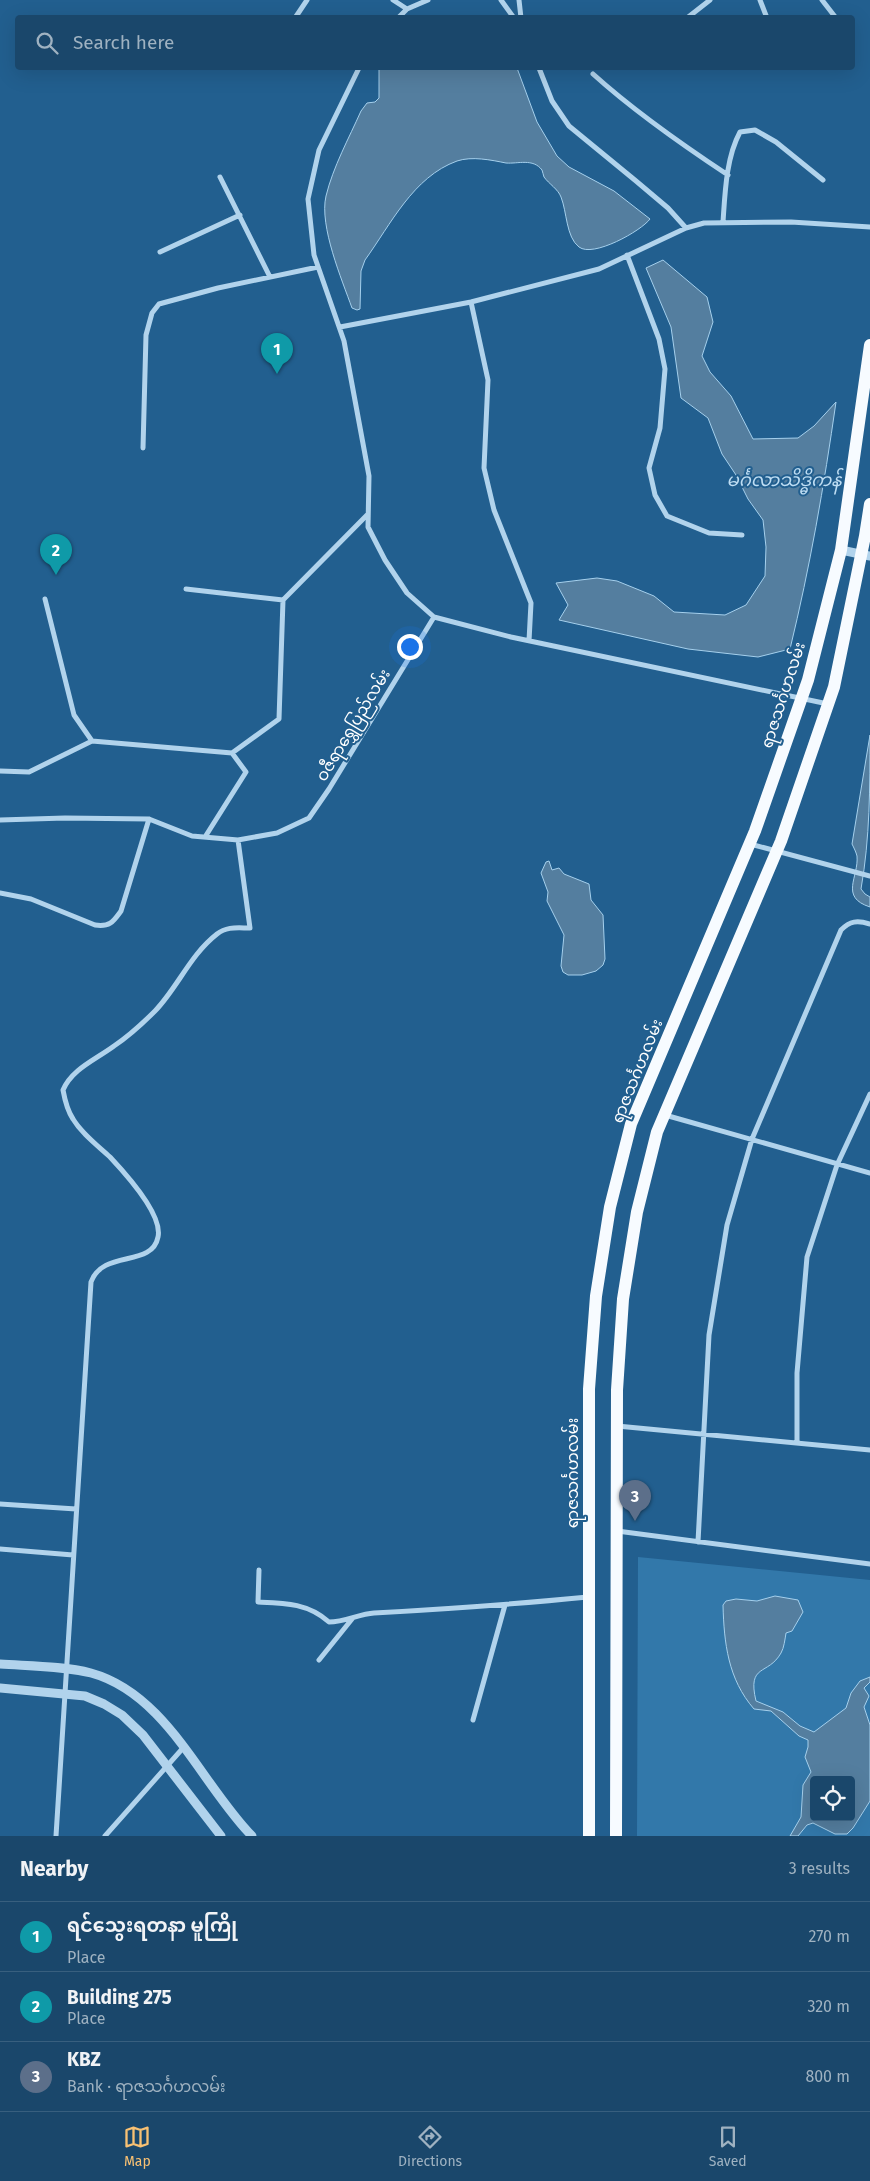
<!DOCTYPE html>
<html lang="en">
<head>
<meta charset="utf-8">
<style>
	body { margin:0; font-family:"Fira Sans","Noto Sans Myanmar",sans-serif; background:#275173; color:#f1f3f6 }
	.controls { position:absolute; right:15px; bottom:15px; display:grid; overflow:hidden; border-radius:5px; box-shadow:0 5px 20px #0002 }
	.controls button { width:45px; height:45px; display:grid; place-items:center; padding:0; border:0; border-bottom:1px solid #385f7e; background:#1a476b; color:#f1f3f6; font:25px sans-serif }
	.you { position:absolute; left:409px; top:646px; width:18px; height:18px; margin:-12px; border:4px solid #fff; border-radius:50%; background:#1a73e8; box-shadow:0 0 0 8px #1a73e833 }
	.badge { display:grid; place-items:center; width:32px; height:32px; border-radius:50%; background:#f8c173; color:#fff; font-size:16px; font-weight:700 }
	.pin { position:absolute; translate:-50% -41px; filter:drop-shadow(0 1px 2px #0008) }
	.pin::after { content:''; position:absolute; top:26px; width:18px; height:15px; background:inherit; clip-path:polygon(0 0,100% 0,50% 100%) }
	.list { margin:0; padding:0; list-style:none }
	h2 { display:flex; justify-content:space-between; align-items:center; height:65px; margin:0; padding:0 20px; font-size:21px }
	h2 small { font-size:16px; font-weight:400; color:#9fb2c1 }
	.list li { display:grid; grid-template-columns:32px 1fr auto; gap:15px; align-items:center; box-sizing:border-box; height:70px; padding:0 20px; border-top:1px solid #385f7e }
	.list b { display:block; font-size:19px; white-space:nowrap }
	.list p { margin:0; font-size:16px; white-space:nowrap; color:#9fb2c1 }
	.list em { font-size:16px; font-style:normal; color:#9fb2c1 }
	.icon { flex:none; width:28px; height:28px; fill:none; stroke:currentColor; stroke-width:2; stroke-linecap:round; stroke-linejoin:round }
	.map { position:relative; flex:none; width:870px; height:1836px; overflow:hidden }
	.search { position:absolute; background:#1a476b; box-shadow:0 5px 20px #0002; left:15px; right:15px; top:15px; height:55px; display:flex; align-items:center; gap:12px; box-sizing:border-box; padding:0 18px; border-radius:5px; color:#9fb2c1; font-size:19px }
	.sheet { height:275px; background:#1a476b }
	nav { display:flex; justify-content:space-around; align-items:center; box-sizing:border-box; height:70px; border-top:1px solid #385f7e; background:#1a476b; font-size:14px; color:#9fb2c1 }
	nav a { display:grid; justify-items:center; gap:2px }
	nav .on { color:#f8c173 }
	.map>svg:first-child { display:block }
	.green { fill:#3278aa; fill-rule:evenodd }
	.water { fill:#547e9f; stroke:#a5d0ed; fill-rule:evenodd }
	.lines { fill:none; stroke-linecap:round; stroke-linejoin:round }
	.minor { stroke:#b1d3ec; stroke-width:5 }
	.tertiary { stroke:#b1d3ec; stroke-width:9 }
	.primary { stroke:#f7fbff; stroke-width:12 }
	.labels { text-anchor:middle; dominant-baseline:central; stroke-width:4; stroke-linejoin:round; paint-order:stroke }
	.street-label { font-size:16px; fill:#fff; stroke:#225f8f }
	.water-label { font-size:18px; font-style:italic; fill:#beddf3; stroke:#225f8f }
</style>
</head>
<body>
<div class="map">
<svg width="870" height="1836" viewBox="0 0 870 1836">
	<rect width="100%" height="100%" fill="#225f8f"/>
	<!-- green -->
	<path class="green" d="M638 1557 870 1580V1836H637ZM814 1780H851V1817H814Z"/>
	<!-- water -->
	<path class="water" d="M379 68H517L537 122 557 156 569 167 614 191 650 219C641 231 593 258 579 247 566 237 567 212 561 197 558 189 549 184 544 177 543 175 543 172 542 170 533 158 518 164 506 163 491 160 472 156 457 161 413 177 391 224 365 260L361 271 360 309 357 310 352 308C342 280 319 226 326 196 333 167 349 138 361 111L367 103 375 102 379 98Z
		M663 260 707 297 713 322 702 356 710 372 731 396 753 439 798 438 814 426 836 402C824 486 810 567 790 649L758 657 688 649 559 620 568 605 556 583 597 578 617 581 654 596 674 612 725 615 746 605 765 576 766 547 763 520 748 499 736 475 722 454 708 418 681 398 671 327 646 268Z
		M870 735C870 787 870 838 861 889L865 894 870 897V907C839 897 859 877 857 856 856 852 854 848 852 844Z
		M549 861 552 870 559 868 564 874 589 884 591 900 603 915 605 959 603 965 596 971 582 975H568L563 972 561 966 564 935 547 901 548 892 541 873 546 862Z
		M775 1596 798 1600 803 1612 792 1631 786 1633C785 1639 784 1648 781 1653 768 1676 747 1663 756 1701L783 1712 800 1726 814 1732 846 1708 851 1693 860 1681 870 1677V1682L864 1688 869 1696 864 1707 870 1725V1801L853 1828 847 1834H835L813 1823 807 1825 798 1836H790L801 1817 803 1785 811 1772 805 1757 808 1747V1740L799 1736 771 1711 754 1709C728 1679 724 1643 723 1605L726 1601 736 1599 757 1601ZM814 1780H851V1817H814Z"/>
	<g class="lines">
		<!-- minor -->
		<path class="minor" d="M393 0 407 9
			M501 0 514 18
			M519 0 521 18
			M760 0 767 18
			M822 0 836 18
			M295 18 307 0
			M398 18 407 9 428 0
			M687 18 710 0
			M359 68 319 150 308 199 314 255 344 341 369 476 368 527 385 560 407 593 434 617
			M539 68 552 101 569 126 636 181 668 208 686 228
			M593 74C635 112 681 144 728 175
			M220 177 270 277
			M723 222C725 193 726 158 740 132L755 130 776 142 823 180
			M160 252 240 215
			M627 255 659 339 665 369 660 428 649 468 655 495 667 516 709 533 742 535
			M471 302 488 380 484 468 494 510 531 603 529 641
			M340 327 471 302 599 269 686 228 704 223 791 222 870 227
			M143 448 146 335 152 313 159 304 218 288 318 267
			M186 589 283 600
			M45 599 74 715 92 741 232 753 246 772 205 837
			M232 753 279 719 283 600 368 514
			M0 771 29 772 92 741
			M0 820 65 818 149 819 192 836 238 840 277 833 309 818 329 789 434 617 511 637 828 704
			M750 844 870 876
			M0 893 31 899 95 925C110 927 113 922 121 911L149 819
			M665 1115 870 1173
			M617 1426 870 1450
			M797 1443V1373L807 1257 837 1165 870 1094
			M0 1504 76 1509
			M617 1531 870 1564
			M698 1542 709 1335 727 1225 752 1139 841 930C850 921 857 920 870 924
			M0 1549 73 1555
			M259 1570 258 1602C284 1603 308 1603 329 1622 345 1622 359 1614 374 1613 445 1609 517 1604 588 1597
			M319 1660 352 1619
			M473 1720 505 1605
			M56 1836 91 1282C103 1249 152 1268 158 1237 163 1215 125 1173 110 1157 97 1145 82 1134 73 1119 67 1110 65 1101 63 1090 72 1069 95 1060 114 1046 129 1036 142 1024 155 1011 178 987 190 955 217 934 227 926 238 928 250 928L238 840
			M105 1836 183 1748"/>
		<!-- tertiary -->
		<path class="tertiary" d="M841 550 870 556
			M0 1664C29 1666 64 1666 91 1673 167 1694 201 1784 252 1836
			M0 1688 85 1696 104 1704 122 1715 143 1735 221 1836"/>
		<!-- primary -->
		<path class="primary" d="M589 1836V1389L596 1296 610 1207 631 1124 755 831 808 680 841 550 870 345
			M616 1836 617 1390 623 1299 637 1212 657 1132 781 841 834 687 865 536 870 504"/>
	</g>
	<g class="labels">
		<!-- street labels -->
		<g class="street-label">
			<text transform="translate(783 695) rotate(-72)">ရာဇသင်္ဂဟလမ်း</text>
			<text transform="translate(353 725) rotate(-59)">ဝဇီရာရွှေပြည်လမ်း</text>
			<text transform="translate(637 1071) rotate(-68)">ရာဇသင်္ဂဟလမ်း</text>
			<text transform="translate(572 1473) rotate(-90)">ရာဇသင်္ဂဟလမ်း</text>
		</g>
		<!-- water labels -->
		<g class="water-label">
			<text x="784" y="480">မင်္ဂလာသိဒ္ဓိကန်</text>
		</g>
	</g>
</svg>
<div class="controls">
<button><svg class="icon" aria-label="locate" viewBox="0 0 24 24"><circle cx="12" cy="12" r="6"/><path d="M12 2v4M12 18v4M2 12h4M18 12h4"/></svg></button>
</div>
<div class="you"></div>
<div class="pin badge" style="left:277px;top:374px;background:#0f9aa8">1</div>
<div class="pin badge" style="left:56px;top:575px;background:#0f9aa8">2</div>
<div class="pin badge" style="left:635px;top:1521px;background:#5c6f8a">3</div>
<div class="search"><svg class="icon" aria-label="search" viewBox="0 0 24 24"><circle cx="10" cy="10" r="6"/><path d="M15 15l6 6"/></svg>Search here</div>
</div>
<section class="sheet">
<h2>Nearby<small>3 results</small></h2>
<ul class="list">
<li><span class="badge" style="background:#0f9aa8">1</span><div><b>ရင်သွေးရတနာ မူကြို</b><p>Place</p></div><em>270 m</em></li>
<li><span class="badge" style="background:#0f9aa8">2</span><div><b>Building 275</b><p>Place</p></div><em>320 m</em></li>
<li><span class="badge" style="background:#5c6f8a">3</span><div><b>KBZ</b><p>Bank · ရာဇသင်္ဂဟလမ်း</p></div><em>800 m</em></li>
</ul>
</section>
<nav>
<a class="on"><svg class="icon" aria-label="map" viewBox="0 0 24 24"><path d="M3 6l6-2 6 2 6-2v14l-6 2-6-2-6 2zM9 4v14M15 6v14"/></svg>Map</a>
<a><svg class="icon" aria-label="directions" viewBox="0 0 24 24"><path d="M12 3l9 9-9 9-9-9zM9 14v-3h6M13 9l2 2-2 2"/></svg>Directions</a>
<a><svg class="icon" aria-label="saved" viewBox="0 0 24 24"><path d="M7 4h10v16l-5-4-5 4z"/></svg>Saved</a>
</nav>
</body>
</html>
